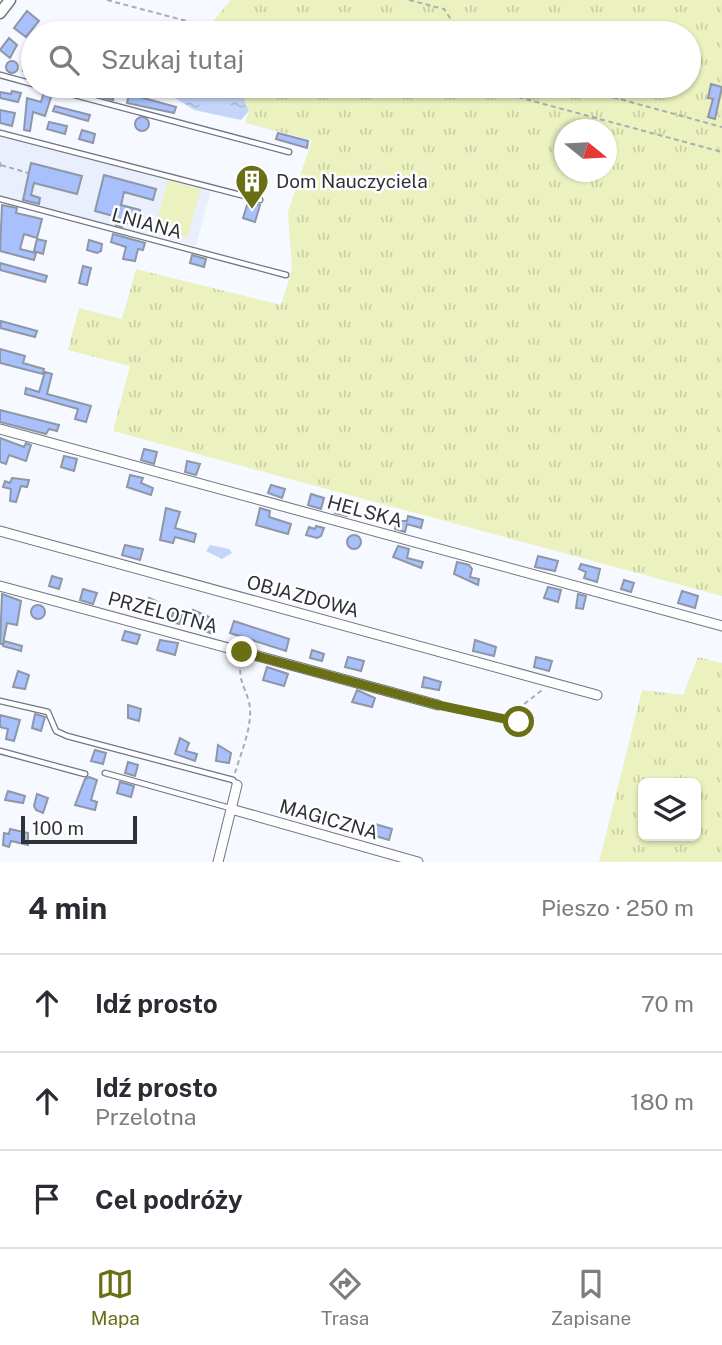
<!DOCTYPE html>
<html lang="pl">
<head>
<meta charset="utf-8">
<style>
	body { margin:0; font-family:"Public Sans",sans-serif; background:#f2f2f3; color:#2b2b33 }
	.controls { position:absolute; right:21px; bottom:21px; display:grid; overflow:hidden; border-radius:10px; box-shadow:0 2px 5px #0004 }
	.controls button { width:63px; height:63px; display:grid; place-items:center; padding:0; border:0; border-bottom:2px solid #e1e1e2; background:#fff; color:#2b2b33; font:35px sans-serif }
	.compass { position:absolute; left:554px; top:119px; width:63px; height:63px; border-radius:50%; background:#fff; box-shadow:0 2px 5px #0004; rotate:108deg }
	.scale { position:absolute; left:21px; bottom:18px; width:116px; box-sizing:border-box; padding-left:7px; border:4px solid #303238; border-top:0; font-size:19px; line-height:24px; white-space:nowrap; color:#303238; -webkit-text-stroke:5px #fff; paint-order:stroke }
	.stop { position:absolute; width:21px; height:21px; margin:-16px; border:5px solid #6a6f15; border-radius:50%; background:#fff }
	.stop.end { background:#6a6f15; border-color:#fff; box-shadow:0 2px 7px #0008 }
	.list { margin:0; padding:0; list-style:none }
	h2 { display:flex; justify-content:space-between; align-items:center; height:91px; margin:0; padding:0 28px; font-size:30px }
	h2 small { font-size:23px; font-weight:400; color:#7c7c81 }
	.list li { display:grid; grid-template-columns:46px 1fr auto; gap:21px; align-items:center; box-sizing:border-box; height:98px; padding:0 28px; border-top:2px solid #e1e1e2 }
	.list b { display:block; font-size:26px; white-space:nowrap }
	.list p { margin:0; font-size:23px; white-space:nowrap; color:#7c7c81 }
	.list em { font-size:23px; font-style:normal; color:#7c7c81 }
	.icon { flex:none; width:38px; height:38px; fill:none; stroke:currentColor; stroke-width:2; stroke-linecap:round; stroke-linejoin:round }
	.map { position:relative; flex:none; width:722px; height:862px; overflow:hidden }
	.search { position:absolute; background:#fff; box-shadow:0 2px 5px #0004; left:21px; right:21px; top:21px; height:77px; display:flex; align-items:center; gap:18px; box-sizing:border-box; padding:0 24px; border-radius:38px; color:#7c7c81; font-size:26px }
	.sheet { height:385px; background:#fff }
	nav { display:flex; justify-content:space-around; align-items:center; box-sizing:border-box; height:98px; border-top:2px solid #e1e1e2; background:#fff; font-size:19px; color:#7c7c81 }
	nav a { display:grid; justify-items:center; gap:4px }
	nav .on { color:#6a6f15 }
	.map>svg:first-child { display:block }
	.built { fill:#e9effc }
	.grass { fill:url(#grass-tufts); fill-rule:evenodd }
	.pitch { fill:#ebf1bf }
	.water { fill:url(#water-ripples) }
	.building { fill:#a8c1fc; stroke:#8f96a4; stroke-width:2 }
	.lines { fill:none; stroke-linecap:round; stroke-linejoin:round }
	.service-casing { stroke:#707683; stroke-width:7 }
	.minor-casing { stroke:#707683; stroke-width:11 }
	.tertiary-casing { stroke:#707683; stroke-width:13 }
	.path { stroke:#aaadb3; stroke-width:2; stroke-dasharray:5 3.5; stroke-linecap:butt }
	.service { stroke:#fff; stroke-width:4.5 }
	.minor { stroke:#fff; stroke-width:9 }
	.tertiary { stroke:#fff; stroke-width:10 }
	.route { stroke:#6a6f15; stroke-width:9 }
	.labels { text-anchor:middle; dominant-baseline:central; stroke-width:5; stroke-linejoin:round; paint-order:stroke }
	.poi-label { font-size:19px; fill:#303238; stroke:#fff; text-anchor:start }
	.street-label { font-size:19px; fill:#303238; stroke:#fff }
</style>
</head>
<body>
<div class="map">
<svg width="722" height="862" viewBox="0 0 722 862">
	<defs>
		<pattern id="grass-tufts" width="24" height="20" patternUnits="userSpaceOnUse" patternTransform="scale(1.75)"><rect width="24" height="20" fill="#ebf1bf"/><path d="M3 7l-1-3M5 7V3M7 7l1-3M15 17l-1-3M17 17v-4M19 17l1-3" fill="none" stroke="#cacfa5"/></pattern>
		<pattern id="water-ripples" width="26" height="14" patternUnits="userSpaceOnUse" patternTransform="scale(1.75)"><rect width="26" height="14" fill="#c5d5f9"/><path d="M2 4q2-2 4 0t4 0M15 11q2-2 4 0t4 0" fill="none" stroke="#aab7d6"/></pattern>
	</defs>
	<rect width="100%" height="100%" fill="#f6f9ff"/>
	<!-- built -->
	<path class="built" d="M0 137 211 190 196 246 0 197Z"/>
	<!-- grass -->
	<path class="grass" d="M231 0H722V596L113 431 130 366 68 350 79 308 122 319 136 269 281 305 292 269 288 212 312 140 245 123 249 111 204 89H188L190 86H689V33H209L215 19ZM564 130H606V172H564Z
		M698 657 722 663V862H599L642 690 683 695ZM643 783H696V836H643Z"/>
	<!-- pitch -->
	<path class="pitch" d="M168 180 201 190 187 238 154 229Z"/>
	<!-- water -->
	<path class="water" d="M188 89 243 98 249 111 241 120 194 110 172 96 178 90Z
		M210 545 229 549 232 553 222 559 206 551Z"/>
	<!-- building -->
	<path class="building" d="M27 11 39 21 26 37 14 28Z
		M9 38 17 45 10 58 0 50Z
		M25 60 33 62V73L23 71Z
		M6 67a6 6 0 1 1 12 0a6 6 0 1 1-12 0Z
		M711 84 722 87 715 119 708 117 713 99 708 98Z
		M633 86 652 89 650 97 631 92Z
		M103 87 115 90 113 100 101 97Z
		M12 91 21 93 18 102 0 98V92L11 94Z
		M44 92 52 94 45 116 33 112 30 131 24 130 27 98 41 102Z
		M129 94 176 107 174 113 127 103Z
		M55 106 90 115 88 121 53 111Z
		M0 110 15 113 12 126 0 123Z
		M135 124a7 7 0 1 1 14 0a7 7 0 1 1-14 0Z
		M49 122 67 126 65 134 47 129Z
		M82 130 95 134 93 143 79 139Z
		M278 133 308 141 307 148 276 139Z
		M31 163 82 176 77 194 34 183 31 195 40 198 39 204 23 200Z
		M104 175 156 189 153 200 124 192 121 205 140 210 136 226 124 222 122 227 116 225 117 217 95 211Z
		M248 202 260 205 255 222 243 218Z
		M2 205 17 208 16 213 42 219 37 238 24 234 20 249 36 253 34 260 0 251Z
		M113 234 145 243 143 250 138 249 135 261 123 259 126 247 111 242Z
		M37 239 46 241 43 254 34 251Z
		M89 240 102 244 101 251 97 253 87 250Z
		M192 255 206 259 204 267 190 263Z
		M0 263 47 276 45 282 0 270Z
		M83 266 91 268 87 285 79 283Z
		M1 321 37 331 35 337 0 328Z
		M0 349 25 356 23 363 44 369 43 374 0 363Z
		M45 372 52 374 47 394 91 406 86 422 75 419 78 409 25 394 26 388 39 392Z
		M0 410 59 425 57 431 49 429 46 434 0 422Z
		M0 438 24 447 26 443 31 445 26 461 9 455 6 464 0 462Z
		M144 449 157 452 154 464 141 460Z
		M64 456 77 459 74 471 61 467Z
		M187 461 200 464 196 475 185 472Z
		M130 475 143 478 141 483 153 488 151 495 127 487Z
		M12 478 29 480 27 487 21 486 16 502 10 501 11 489 3 487 5 481 10 483Z
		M271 485 285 489 282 498 268 493Z
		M311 494 324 498 321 509 308 505Z
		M338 501 350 505 347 516 335 513Z
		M166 508 180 512 175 528 196 534 194 542 175 537 173 543 160 540Z
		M260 508 270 511 269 517 291 524 288 534 256 525Z
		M408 516 423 520 421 528 407 524 405 532 395 529 397 521H407Z
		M316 526 324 528 321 536 317 538 306 535 309 527 315 529Z
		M347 542a7 7 0 1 1 14 0a7 7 0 1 1-14 0Z
		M125 545 143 549 140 560 122 555Z
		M398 546 409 549 407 558 423 562 421 568 393 557Z
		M538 556 558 561 555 571 535 567Z
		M457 562 469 565 472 569 470 577 479 579 478 585 454 574Z
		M581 564 600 569 597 582 584 578 586 572 579 569Z
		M52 576 62 579 59 589 49 586Z
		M624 580 634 583 631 592 621 589Z
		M548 587 561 590 558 602 544 598Z
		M83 589 97 593 93 604 80 600Z
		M682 591 698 596 695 608 678 603Z
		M2 594 21 601 17 625 7 623 3 644H0Z
		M578 594 586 596 583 609 576 608Z
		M149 598 160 603V612L156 610 154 617 144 614Z
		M31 612a7 7 0 1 1 14 0a7 7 0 1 1-14 0Z
		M193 610 214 619 210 633 199 629 202 622 191 619Z
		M173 612 182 615 180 624 170 622Z
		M234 621 289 639 286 651 230 633Z
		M125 631 140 635 137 644 122 640Z
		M160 640 178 643 175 655 157 650Z
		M475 640 496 647 494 656 473 651Z
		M4 641 22 646 21 651 3 646Z
		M312 650 324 654 322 661 310 658Z
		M348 657 364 661 361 671 345 667Z
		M536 657 552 661 549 671 534 667Z
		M267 667 288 674 284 686 263 680Z
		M18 671 29 675 25 689 13 687Z
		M424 677 441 682 439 690 422 687Z
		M357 690 375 698 372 707 352 702Z
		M128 705 141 709 139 721 128 718Z
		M35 714 45 717 41 731 32 728Z
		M0 715 20 720 14 741 6 739 8 729 0 727Z
		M180 738 189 743 186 751 197 754 195 761 175 754Z
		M218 745 231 753 229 763 216 761Z
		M95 750 106 753 103 764 91 761Z
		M128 762 138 765 135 776 125 773Z
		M89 777 97 780 91 800 97 802 95 810 75 805 85 779Z
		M120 782 134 786 131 797 117 793Z
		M8 791 25 796 23 803 5 800Z
		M37 794 48 798 43 813 36 810 34 806Z
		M375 824 392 829 389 840 372 835Z
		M10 829 28 833V845L11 841 9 847 3 845 4 833 9 834Z"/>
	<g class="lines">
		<defs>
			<path id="service" d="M0 75 33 84
				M41 86 289 152
				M0 133 260 200
				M0 199 286 275
				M0 701 48 712 56 731 67 736 233 780 236 784
				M0 751 85 774
				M105 773 230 808"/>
			<path id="minor" d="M0 429 722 626
				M0 531 597 695
				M0 586 438 705
				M231 809 418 862
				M218 862 237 785"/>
			<path id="tertiary" d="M0 13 10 0"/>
		</defs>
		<!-- service casing -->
		<use href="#service" class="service-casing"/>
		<!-- minor casing -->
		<use href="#minor" class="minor-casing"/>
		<!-- tertiary casing -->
		<use href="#tertiary" class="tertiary-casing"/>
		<!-- path -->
		<path class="path" d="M107 0 217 29C230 30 237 25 250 24 264 22 280 29 294 33
			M409 0 444 9 460 33
			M477 86 722 152
			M572 86 722 127
			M0 162V167
			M1 165 28 173
			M446 707 519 722 523 705 542 690
			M235 773C241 752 254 724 249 702 244 684 238 681 241 660"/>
		<!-- service -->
		<use href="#service" class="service"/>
		<!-- minor -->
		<use href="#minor" class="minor"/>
		<!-- tertiary -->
		<use href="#tertiary" class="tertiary"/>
	</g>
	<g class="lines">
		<!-- route -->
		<path class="route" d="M242 652 438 705 519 722"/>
	</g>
	<!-- icons -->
	<defs>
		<symbol id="building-pin" viewBox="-11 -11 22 30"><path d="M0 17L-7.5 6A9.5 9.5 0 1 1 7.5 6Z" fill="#6a6f15" stroke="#fff"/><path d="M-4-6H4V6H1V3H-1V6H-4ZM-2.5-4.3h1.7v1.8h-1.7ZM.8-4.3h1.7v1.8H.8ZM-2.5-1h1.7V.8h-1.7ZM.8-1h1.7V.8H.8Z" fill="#fff"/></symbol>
	</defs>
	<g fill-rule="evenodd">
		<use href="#building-pin" x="233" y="162" width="38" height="52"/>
	</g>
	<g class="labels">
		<!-- poi labels -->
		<g class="poi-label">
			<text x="276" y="181">Dom Nauczyciela</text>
		</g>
		<!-- street labels -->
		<g class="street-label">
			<text transform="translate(147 223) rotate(15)">LNIANA</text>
			<text transform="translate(365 511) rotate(15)">HELSKA</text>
			<text transform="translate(303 596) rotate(15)">OBJAZDOWA</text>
			<text transform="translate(163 612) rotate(15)">PRZELOTNA</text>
			<text transform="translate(329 819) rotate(16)">MAGICZNA</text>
		</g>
	</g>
</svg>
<div class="controls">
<button><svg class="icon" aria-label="layers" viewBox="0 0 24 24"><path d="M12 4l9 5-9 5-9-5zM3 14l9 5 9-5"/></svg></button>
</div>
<svg class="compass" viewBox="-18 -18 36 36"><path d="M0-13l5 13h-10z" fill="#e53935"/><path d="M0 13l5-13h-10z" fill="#7c7c81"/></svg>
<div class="scale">100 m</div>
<div class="stop" style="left:519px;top:722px"></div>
<div class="stop end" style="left:242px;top:652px"></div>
<div class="search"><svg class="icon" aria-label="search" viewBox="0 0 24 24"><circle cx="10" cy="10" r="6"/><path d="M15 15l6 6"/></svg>Szukaj tutaj</div>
</div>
<section class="sheet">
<h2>4 min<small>Pieszo · 250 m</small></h2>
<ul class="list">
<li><svg class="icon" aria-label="ahead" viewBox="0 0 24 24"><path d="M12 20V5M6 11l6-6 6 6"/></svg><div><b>Idź prosto</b></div><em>70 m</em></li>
<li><svg class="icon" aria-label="ahead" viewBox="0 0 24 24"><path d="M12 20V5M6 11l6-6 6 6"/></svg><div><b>Idź prosto</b><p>Przelotna</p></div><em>180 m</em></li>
<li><svg class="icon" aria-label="arrive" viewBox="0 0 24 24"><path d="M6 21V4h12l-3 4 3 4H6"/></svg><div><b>Cel podróży</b></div></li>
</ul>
</section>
<nav>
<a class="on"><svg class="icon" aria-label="map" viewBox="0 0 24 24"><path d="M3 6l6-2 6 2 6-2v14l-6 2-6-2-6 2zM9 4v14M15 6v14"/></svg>Mapa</a>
<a><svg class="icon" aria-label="directions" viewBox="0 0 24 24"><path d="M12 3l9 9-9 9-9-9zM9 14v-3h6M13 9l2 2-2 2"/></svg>Trasa</a>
<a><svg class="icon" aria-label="saved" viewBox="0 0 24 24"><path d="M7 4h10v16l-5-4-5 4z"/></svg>Zapisane</a>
</nav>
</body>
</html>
